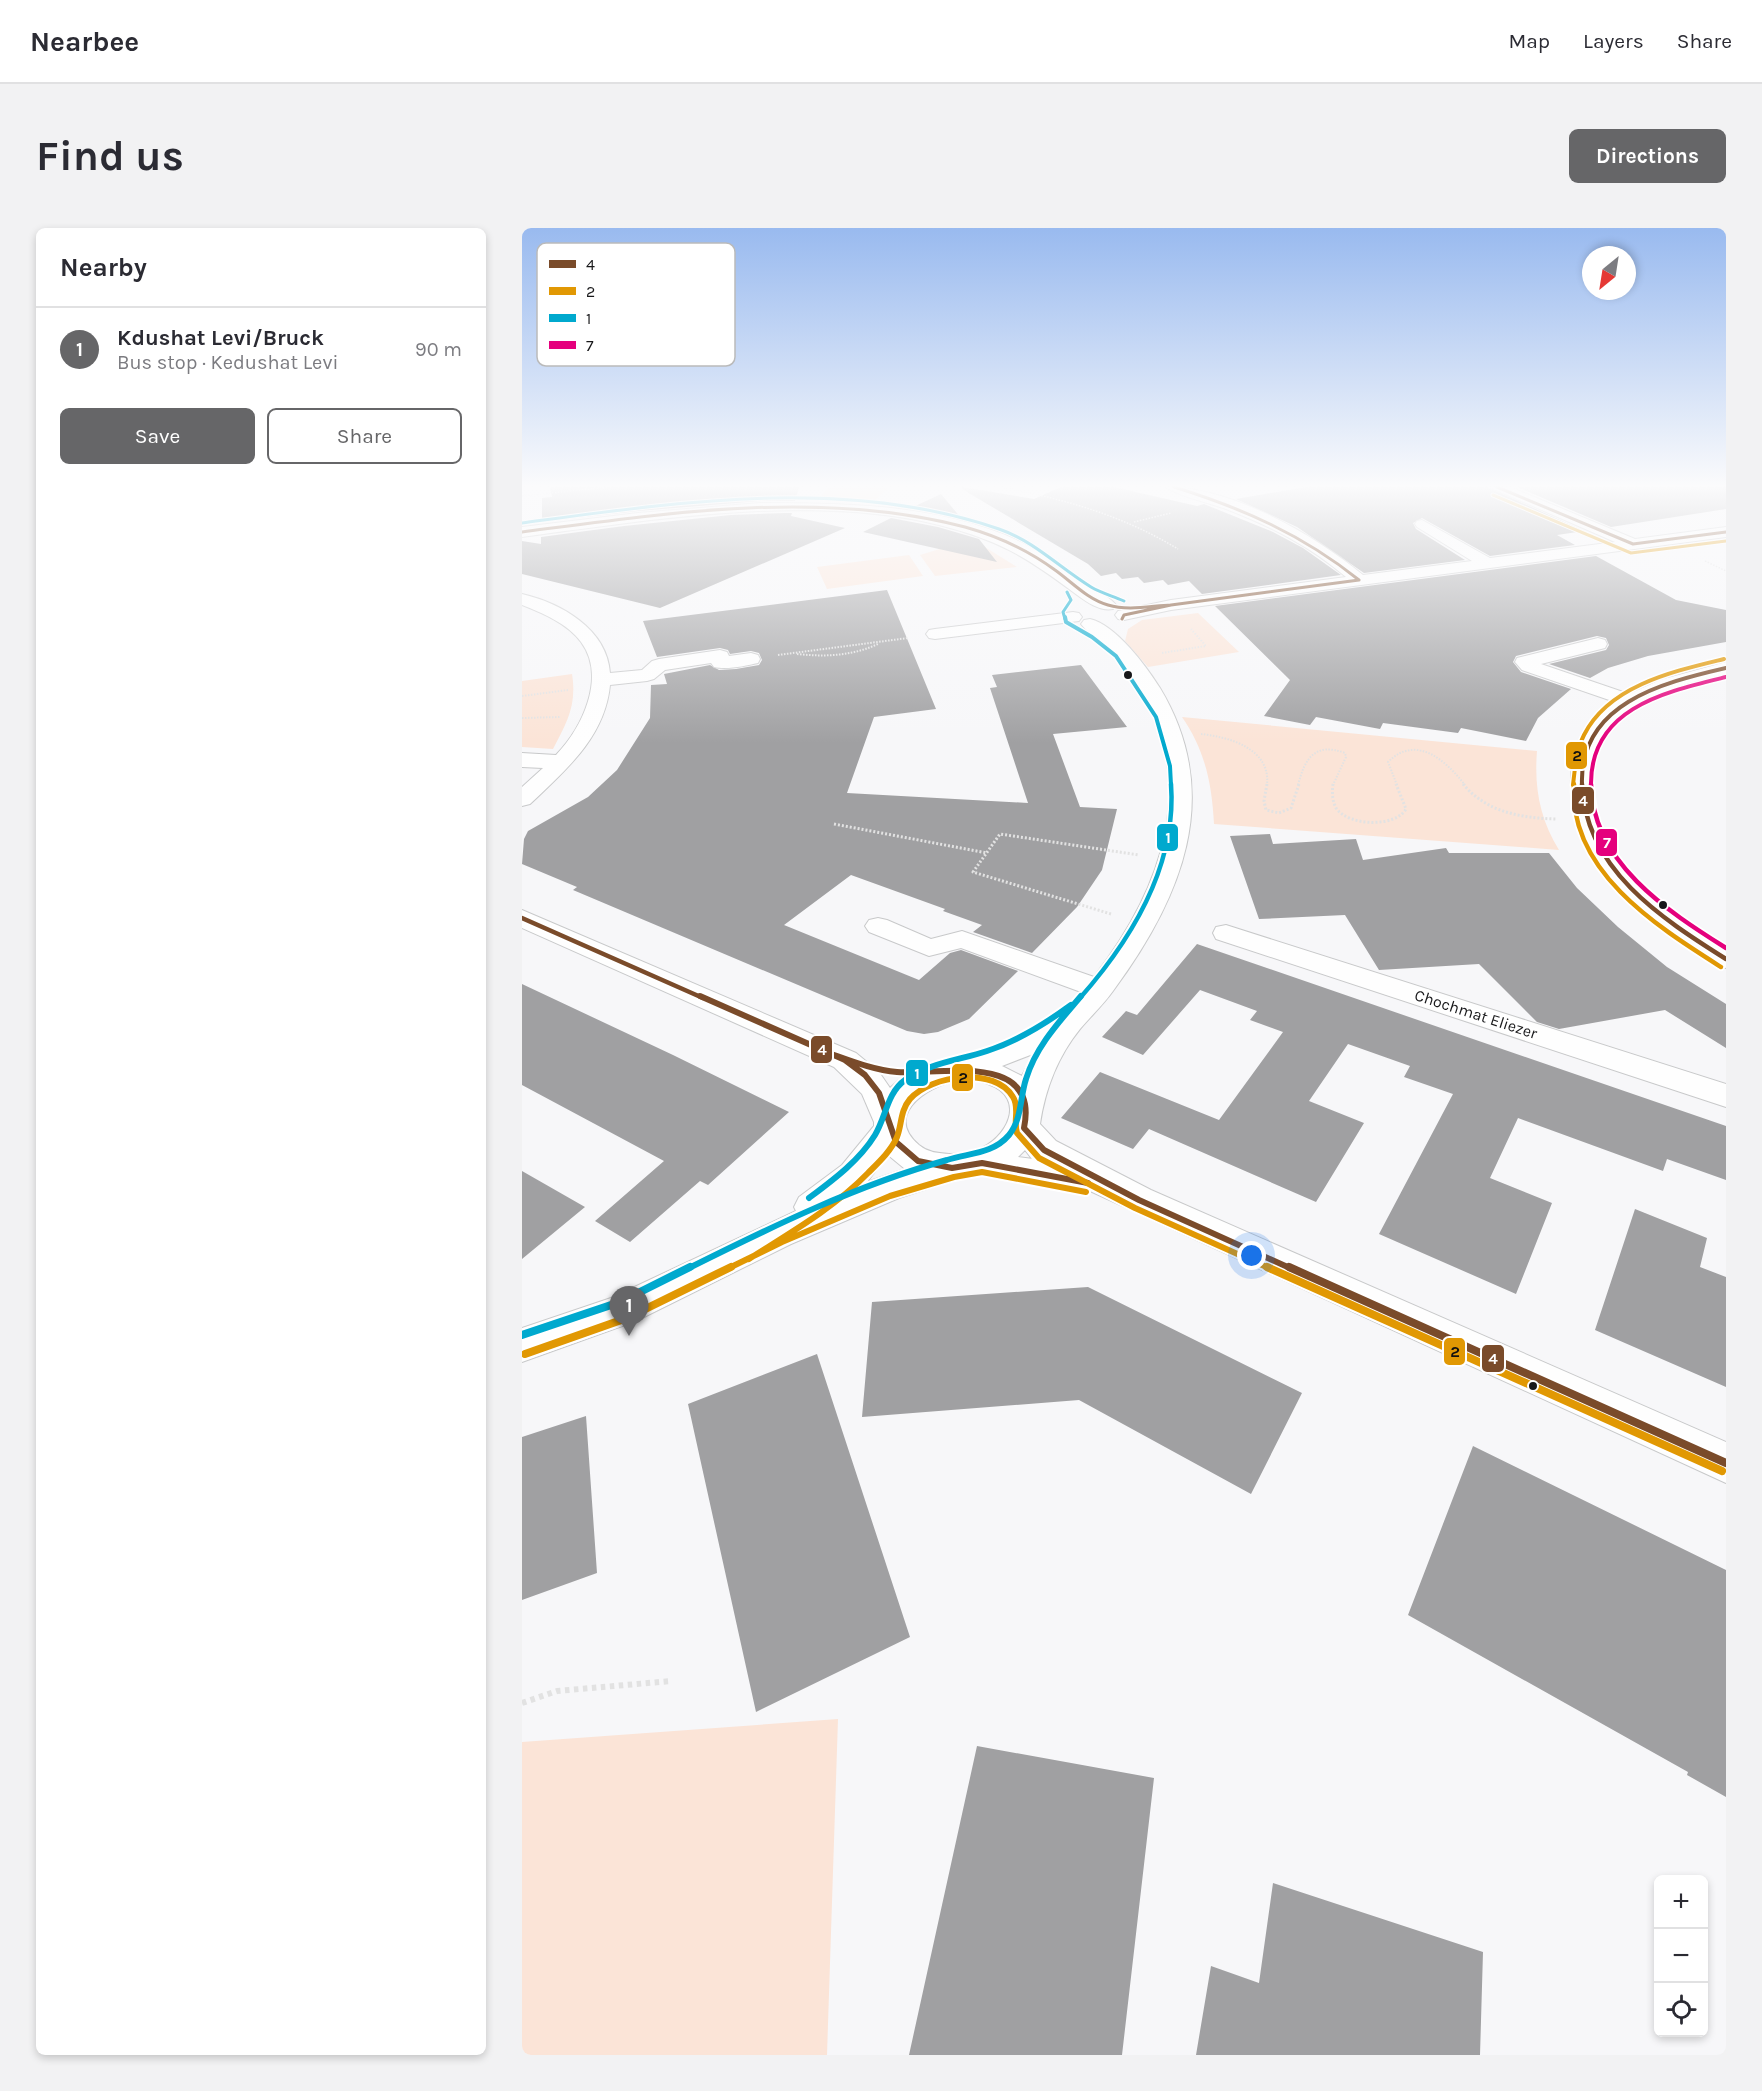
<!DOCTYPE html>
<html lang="en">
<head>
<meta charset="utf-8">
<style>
	body { margin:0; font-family:Karla,sans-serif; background:#f2f2f3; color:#2b2b33 }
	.controls { position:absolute; right:18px; bottom:18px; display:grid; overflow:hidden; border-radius:9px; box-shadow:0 3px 9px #0003 }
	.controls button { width:54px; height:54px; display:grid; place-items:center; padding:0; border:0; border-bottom:2px solid #e1e1e2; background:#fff; color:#2b2b33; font:30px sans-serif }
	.compass { position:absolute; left:1060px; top:18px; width:54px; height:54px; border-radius:50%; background:#fff; box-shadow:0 3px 9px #0003; rotate:210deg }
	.you { position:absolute; left:730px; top:1028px; width:21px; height:21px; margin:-15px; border:4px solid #fff; border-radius:50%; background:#1a73e8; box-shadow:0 0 0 9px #1a73e833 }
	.badge { display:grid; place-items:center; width:39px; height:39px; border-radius:50%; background:#666668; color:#fff; font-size:20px; font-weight:700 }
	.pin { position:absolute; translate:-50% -50px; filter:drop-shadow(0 2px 3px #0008) }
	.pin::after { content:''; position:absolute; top:32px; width:21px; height:18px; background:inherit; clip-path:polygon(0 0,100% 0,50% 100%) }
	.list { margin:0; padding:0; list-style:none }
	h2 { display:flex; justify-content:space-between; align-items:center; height:78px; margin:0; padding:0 24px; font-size:26px }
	h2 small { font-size:20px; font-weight:400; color:#7c7c81 }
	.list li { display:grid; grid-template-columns:39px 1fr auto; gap:18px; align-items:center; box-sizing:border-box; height:84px; padding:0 24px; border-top:2px solid #e1e1e2 }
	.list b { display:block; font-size:22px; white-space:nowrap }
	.list p { margin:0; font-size:20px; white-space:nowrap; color:#7c7c81 }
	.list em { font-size:20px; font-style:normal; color:#7c7c81 }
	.actions { display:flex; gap:12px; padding:18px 24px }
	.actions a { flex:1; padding:14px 0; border:2px solid #666668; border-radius:9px; text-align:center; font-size:21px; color:#666668 }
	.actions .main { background:#666668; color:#fff }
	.icon { flex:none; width:33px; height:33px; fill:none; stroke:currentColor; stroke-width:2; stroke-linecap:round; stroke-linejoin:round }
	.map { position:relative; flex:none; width:1204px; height:1827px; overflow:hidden; border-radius:9px }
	header { display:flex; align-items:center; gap:36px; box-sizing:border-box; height:84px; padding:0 30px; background:#fff; border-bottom:2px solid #e1e1e2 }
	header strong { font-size:28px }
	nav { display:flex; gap:33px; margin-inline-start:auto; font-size:21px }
	.intro { display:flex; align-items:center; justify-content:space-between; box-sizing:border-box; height:144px; padding:0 36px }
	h1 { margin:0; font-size:42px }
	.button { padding:15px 27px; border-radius:9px; background:#666668; color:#fff; font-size:21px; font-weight:700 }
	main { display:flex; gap:36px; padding:0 36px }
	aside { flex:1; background:#fff; border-radius:9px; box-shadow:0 3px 9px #0003 }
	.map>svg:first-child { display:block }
	.green { fill:#fbe4d7 }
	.building { fill:#a0a0a2 }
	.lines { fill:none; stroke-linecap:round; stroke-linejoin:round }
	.minor-casing { stroke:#c8c9ca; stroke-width:2 }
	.path-far3 { stroke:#e2e2e2; stroke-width:1.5; stroke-dasharray:1.5 1.5; stroke-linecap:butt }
	.path-far2 { stroke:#e2e2e2; stroke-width:2; stroke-dasharray:1.5 1.5; stroke-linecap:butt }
	.path-far1 { stroke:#e2e2e2; stroke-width:3; stroke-dasharray:2 2; stroke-linecap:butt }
	.path { stroke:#e2e2e2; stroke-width:6; stroke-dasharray:4.5 4.5; stroke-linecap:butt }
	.minor { fill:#fefefe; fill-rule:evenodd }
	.bus-1-far4-casing { stroke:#fff; stroke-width:5 }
	.bus-1-far3-casing { stroke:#fff; stroke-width:7 }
	.bus-1-far2-casing { stroke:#fff; stroke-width:8 }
	.bus-1-far1-casing { stroke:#fff; stroke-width:10 }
	.bus-1-casing { stroke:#fff; stroke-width:12 }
	.bus-2-far4-casing { stroke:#fff; stroke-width:5 }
	.bus-2-far3-casing { stroke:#fff; stroke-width:7 }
	.bus-2-far2-casing { stroke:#fff; stroke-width:8 }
	.bus-2-far1-casing { stroke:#fff; stroke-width:10 }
	.bus-2-casing { stroke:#fff; stroke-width:12 }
	.bus-3-far4-casing { stroke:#fff; stroke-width:5 }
	.bus-3-far3-casing { stroke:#fff; stroke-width:7 }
	.bus-3-far2-casing { stroke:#fff; stroke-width:8 }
	.bus-3-far1-casing { stroke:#fff; stroke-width:10 }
	.bus-3-casing { stroke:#fff; stroke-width:12 }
	.bus-4-far1-casing { stroke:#fff; stroke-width:7 }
	.bus-4-casing { stroke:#fff; stroke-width:8 }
	.bus-1-far4 { stroke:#7a4b2a; stroke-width:3 }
	.bus-1-far3 { stroke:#7a4b2a; stroke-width:4 }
	.bus-1-far2 { stroke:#7a4b2a; stroke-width:4.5 }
	.bus-1-far1 { stroke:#7a4b2a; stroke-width:6 }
	.bus-1 { stroke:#7a4b2a; stroke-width:8 }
	.bus-2-far4 { stroke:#e19803; stroke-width:3 }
	.bus-2-far3 { stroke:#e19803; stroke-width:4 }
	.bus-2-far2 { stroke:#e19803; stroke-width:4.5 }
	.bus-2-far1 { stroke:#e19803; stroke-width:6 }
	.bus-2 { stroke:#e19803; stroke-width:8 }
	.bus-3-far4 { stroke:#00a9ce; stroke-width:3 }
	.bus-3-far3 { stroke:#00a9ce; stroke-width:4 }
	.bus-3-far2 { stroke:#00a9ce; stroke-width:4.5 }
	.bus-3-far1 { stroke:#00a9ce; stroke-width:6 }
	.bus-3 { stroke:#00a9ce; stroke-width:8 }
	.bus-4-far1 { stroke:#e5007d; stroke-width:4 }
	.bus-4 { stroke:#e5007d; stroke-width:4.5 }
	.bus-dot { fill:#18181a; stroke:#fff; stroke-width:2 }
	.labels { text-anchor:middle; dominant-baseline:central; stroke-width:6; stroke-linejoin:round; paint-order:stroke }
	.street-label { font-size:16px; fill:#18181a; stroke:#fff }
	.key { fill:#fff; stroke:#bababa; stroke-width:1.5 }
	.key-label { font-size:16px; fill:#18181a }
	.line-badge { stroke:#fff; stroke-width:2 }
	.badge-label { font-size:16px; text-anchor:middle; font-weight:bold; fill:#fff }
	.pale-badge-label { font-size:16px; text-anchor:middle; font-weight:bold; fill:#111 }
</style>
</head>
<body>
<header>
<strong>Nearbee</strong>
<nav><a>Map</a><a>Layers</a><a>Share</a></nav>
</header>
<div class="intro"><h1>Find us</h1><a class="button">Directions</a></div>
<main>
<aside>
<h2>Nearby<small></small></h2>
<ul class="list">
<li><span class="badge">1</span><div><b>Kdushat Levi/Bruck</b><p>Bus stop · Kedushat Levi</p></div><em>90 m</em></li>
</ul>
<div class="actions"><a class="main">Save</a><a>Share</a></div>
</aside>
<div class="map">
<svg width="1204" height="1827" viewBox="0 0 1204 1827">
	<rect width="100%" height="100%" fill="#f7f7f9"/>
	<!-- green -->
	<path class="green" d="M306 259H367L351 274 297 271Z
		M450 311 495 339 413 348 398 327Z
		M387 327 401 348 305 361 295 339Z
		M676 385 717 424 626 439 603 413 606 401 620 392Z
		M50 446C55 477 45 494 31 521L0 519V453Z
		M660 489 1015 523C1012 560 1018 591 1037 622L692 596C690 556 683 522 660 489Z
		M316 1491 305 1827H0V1514Z"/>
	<!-- building -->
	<path class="building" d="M28 259H277L273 273H238L116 283 20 294V270L30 269Z
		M440 259 512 271 539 259H592L675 278 682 276 751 304 781 320 819 347 680 366 667 353 646 357 641 352 622 355 616 349 600 351 594 345 579 348 566 336 440 261Z
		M784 259H965L1062 303 1035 307 1053 317 968 328 900 290 891 295 894 301 943 332 842 345 775 299 714 271Z
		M995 259H1204V281L1089 299Z
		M419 266 439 290 389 280Z
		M263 285H270L269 288 323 300 138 380 0 346V313L19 316V309L102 298 209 287Z
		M369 290 416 299 457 311 475 334 341 304Z
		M1074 328 1154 372 1204 382V414L1126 428 1086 440 1068 450 1027 436 1084 422 1087 417 1084 410 1075 408 994 428 991 434 999 444 1049 461 1016 490 1004 513 939 500 936 505 861 495 858 501 794 489 788 497 742 488 768 452 693 378Z
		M365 362 414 481 352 489 325 565 506 575 468 460 475 459 470 447 559 437 605 499 531 506 558 579 595 581 580 642 555 679 510 725 451 704 460 697 421 683 423 681 329 647 262 697 397 752 428 725 439 722 496 743 447 791 416 804 402 806 385 803 51 662 55 659 0 636 2 611 6 603 66 569 95 542 128 490 129 457 145 456 142 446 188 437 197 442 214 441 237 437 240 432 237 425 229 423 208 426 206 422 198 420 135 429 121 393Z
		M748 606 751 616 834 611 841 632 924 620 927 625H1027L1055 660 1096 699 1145 739 1204 776V820L1143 782 1037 801 1015 794 957 736 857 742 823 687 737 691 708 608Z
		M675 716 1204 898V952L1145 931 1141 943 996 890 968 950 1030 975 994 1066 857 1006 931 866 882 849 888 838 826 816 787 873 842 895 794 974 627 901 611 921 539 890 578 844 697 892 761 804 728 792 735 783 678 762 621 827 580 809 604 783 615 787Z
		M0 756 151 827 267 884 186 957 178 953 108 1014 73 993 142 933 0 857Z
		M0 943 63 979 0 1031Z
		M1113 981 1185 1010 1178 1039 1204 1049V1159L1073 1102Z
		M566 1059 780 1165 729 1266 557 1172 340 1189 350 1074Z
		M295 1126 388 1409 234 1484 166 1176Z
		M64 1188 75 1345 0 1372V1209Z
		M951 1218 1204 1342V1569L1165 1547 1166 1544 886 1387Z
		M455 1518 632 1550 600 1827H387Z
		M751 1655 961 1724 958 1827H674L689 1738 737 1755Z"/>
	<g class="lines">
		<defs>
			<path id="minor" d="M644 259C709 259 792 306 841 347L950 333 895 299 893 296 895 293 900 292 968 330 1093 314 967 259H988L1113 311 1204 299V309L649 382 602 392 596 391 593 387 596 383 649 372 824 349C788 318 748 298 704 281 691 276 653 267 644 259Z
				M238 275C323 275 420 276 499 314 519 324 538 338 556 352 566 359 588 368 594 377L591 381C577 384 562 372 551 364 503 328 476 312 417 297 290 265 129 292 0 309V299L116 285Z
				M0 366C39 375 85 401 88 445L120 442 130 433 137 431 198 422 205 424 207 428 229 425 236 427 238 431 236 435C223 438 205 442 192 439L189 435 143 442 132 451 125 453 88 457C83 509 44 542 8 576L0 578V559L21 540 0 539V525L34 527C60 500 85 449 59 414 45 395 20 385 0 377Z
				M551 384 557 385 560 389 557 393 413 411 407 410 404 406 407 402 413 401Z
				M568 391C594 397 624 438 638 460 703 568 659 671 591 763 581 777 569 788 558 801 536 828 523 862 518 896L534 913 629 962 1204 1214V1255L568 963 558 966 458 947 435 951 377 970 269 1016 114 1093 0 1134V1100L89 1070 274 983 272 979 277 969 320 937 352 898V894L340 866 312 839 0 700V682L334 825 357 844 368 860 377 852 397 840 440 830 491 811 531 786 541 783 559 764 439 720 407 728 347 704 343 698 347 692 356 690 365 692 409 711 440 703 572 749C639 662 679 556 615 455 605 440 593 426 580 414 573 408 564 403 559 396L562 392ZM511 826 500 848 480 838ZM443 851C450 852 459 853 466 856 506 870 485 911 455 922 446 926 437 926 428 926 416 925 407 925 397 917 358 884 413 854 443 851ZM503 922 510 931H511L496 929ZM366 927 383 941 345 954Z
				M1076 410 1083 412 1085 416 1083 420 1019 436 1107 466 1138 452 1204 434V446C1160 456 1098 471 1077 517 1070 530 1071 547 1071 562 1073 589 1084 616 1101 637 1129 671 1167 696 1204 719V740C1185 735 1169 721 1153 710 1099 672 1047 621 1049 551 1050 517 1066 493 1093 474L1000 442 993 434 995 430Z
				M704 697 1204 856V879L694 711 691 705 694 699Z"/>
		</defs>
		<!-- minor casing -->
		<use href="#minor" class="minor-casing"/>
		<!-- path-far3 -->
		<path class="path-far3" d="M478 259C542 271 600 287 656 321
			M0 268 86 259
			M612 294 649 285
			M1183 333 1204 343"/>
		<!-- path-far2 -->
		<path class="path-far2" d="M640 425 684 418 669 401
			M275 426C303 429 330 428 356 416
			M256 427 386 410
			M0 468 46 462
			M0 490 38 489
			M679 506C708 509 749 521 745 557
			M776 557C783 530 793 514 823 525L824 529 811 557
			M875 557 866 534C895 505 925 534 943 557"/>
		<!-- path-far1 -->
		<path class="path-far1" d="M745 556 742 573 744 582 757 585 769 580 777 556
			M811 556C810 564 810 572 814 580 826 598 873 600 884 581L874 556
			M941 556C964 584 999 590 1034 591
			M312 596 465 625
			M589 686 451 644 478 606 617 627"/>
		<!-- path -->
		<path class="path" d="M0 1475 35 1463 149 1453"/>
		<!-- minor -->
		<use href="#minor" class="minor"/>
		<defs>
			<path id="bus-1-far4" d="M652 259C720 280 781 307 837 352
				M975 259 1111 316 1204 304
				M0 304C145 285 299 261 443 299 475 308 506 322 533 342 550 354 565 371 586 377 606 383 628 378 649 377
				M600 391 602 387 649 377 837 352"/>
			<path id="bus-1-far3" d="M1060 557C1057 476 1139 455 1204 440"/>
			<path id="bus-1-far2" d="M1060 556C1063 641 1139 690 1204 731
				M0 690 181 770"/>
			<path id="bus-1-far1" d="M178 768 323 832 343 847 357 865 374 914 396 933 430 940 460 935 566 955
				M304 824C327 832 351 842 375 844 417 847 518 823 502 900L522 922 617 972 770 1041"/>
			<path id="bus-1" d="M767 1039 1204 1235"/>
			<path id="bus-2-far4" d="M971 267 1109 325 1204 313"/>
			<path id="bus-2-far3" d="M1051 557C1053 540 1054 523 1062 507 1087 457 1153 443 1202 431"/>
			<path id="bus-2-far2" d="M1052 556C1046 643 1136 699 1199 739"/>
			<path id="bus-2-far1" d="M227 1031C268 1005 312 980 346 945 356 935 369 923 375 909 380 896 378 883 388 871 409 847 473 838 491 869 498 880 491 893 495 905L517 930 613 980 749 1041
				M205 1041 260 1014 368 968 432 949 460 944 564 964"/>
			<path id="bus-2" d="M745 1039 1200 1243
				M3 1126 105 1090 209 1039"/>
			<path id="bus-3-far4" d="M0 295C156 274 324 248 477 301 512 313 538 340 569 359 579 365 591 368 602 373
				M543 391 541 384 549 372 545 364"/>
			<path id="bus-3-far3" d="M543 389 544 394 570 409 594 428 634 489 648 538 649 557"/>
			<path id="bus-3-far2" d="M558 770C610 711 655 637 649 556"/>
			<path id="bus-3-far1" d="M287 970C311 952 337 933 353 907 364 889 365 865 383 852 407 835 438 832 465 823 496 813 523 796 549 777
				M165 1041C249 999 335 957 425 932 447 925 471 926 487 907 500 891 498 869 504 851 514 818 538 793 559 768"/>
			<path id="bus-3" d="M0 1107 98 1074 168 1039"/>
			<path id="bus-4-far1" d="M1069 557C1068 480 1143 464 1204 449"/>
			<path id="bus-4" d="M1069 556C1070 634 1145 683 1204 720"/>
		</defs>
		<!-- bus-1-far4 casing -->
		<use href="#bus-1-far4" class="bus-1-far4-casing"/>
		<!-- bus-1-far3 casing -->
		<use href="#bus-1-far3" class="bus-1-far3-casing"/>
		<!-- bus-1-far2 casing -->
		<use href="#bus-1-far2" class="bus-1-far2-casing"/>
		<!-- bus-1-far1 casing -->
		<use href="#bus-1-far1" class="bus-1-far1-casing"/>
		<!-- bus-1 casing -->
		<use href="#bus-1" class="bus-1-casing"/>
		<!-- bus-2-far4 casing -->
		<use href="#bus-2-far4" class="bus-2-far4-casing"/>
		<!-- bus-2-far3 casing -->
		<use href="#bus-2-far3" class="bus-2-far3-casing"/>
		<!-- bus-2-far2 casing -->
		<use href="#bus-2-far2" class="bus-2-far2-casing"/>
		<!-- bus-2-far1 casing -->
		<use href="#bus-2-far1" class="bus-2-far1-casing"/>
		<!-- bus-2 casing -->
		<use href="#bus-2" class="bus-2-casing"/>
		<!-- bus-3-far4 casing -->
		<use href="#bus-3-far4" class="bus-3-far4-casing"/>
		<!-- bus-3-far3 casing -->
		<use href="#bus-3-far3" class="bus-3-far3-casing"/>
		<!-- bus-3-far2 casing -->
		<use href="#bus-3-far2" class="bus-3-far2-casing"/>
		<!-- bus-3-far1 casing -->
		<use href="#bus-3-far1" class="bus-3-far1-casing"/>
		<!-- bus-3 casing -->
		<use href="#bus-3" class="bus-3-casing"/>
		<!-- bus-4-far1 casing -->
		<use href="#bus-4-far1" class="bus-4-far1-casing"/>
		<!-- bus-4 casing -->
		<use href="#bus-4" class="bus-4-casing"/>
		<!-- bus-1-far4 -->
		<use href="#bus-1-far4" class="bus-1-far4"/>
		<!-- bus-1-far3 -->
		<use href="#bus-1-far3" class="bus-1-far3"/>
		<!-- bus-1-far2 -->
		<use href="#bus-1-far2" class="bus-1-far2"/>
		<!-- bus-1-far1 -->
		<use href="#bus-1-far1" class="bus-1-far1"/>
		<!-- bus-1 -->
		<use href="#bus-1" class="bus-1"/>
		<!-- bus-2-far4 -->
		<use href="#bus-2-far4" class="bus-2-far4"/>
		<!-- bus-2-far3 -->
		<use href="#bus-2-far3" class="bus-2-far3"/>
		<!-- bus-2-far2 -->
		<use href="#bus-2-far2" class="bus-2-far2"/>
		<!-- bus-2-far1 -->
		<use href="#bus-2-far1" class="bus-2-far1"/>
		<!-- bus-2 -->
		<use href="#bus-2" class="bus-2"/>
		<!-- bus-3-far4 -->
		<use href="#bus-3-far4" class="bus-3-far4"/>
		<!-- bus-3-far3 -->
		<use href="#bus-3-far3" class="bus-3-far3"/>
		<!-- bus-3-far2 -->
		<use href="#bus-3-far2" class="bus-3-far2"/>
		<!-- bus-3-far1 -->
		<use href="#bus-3-far1" class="bus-3-far1"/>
		<!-- bus-3 -->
		<use href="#bus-3" class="bus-3"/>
		<!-- bus-4-far1 -->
		<use href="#bus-4-far1" class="bus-4-far1"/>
		<!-- bus-4 -->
		<use href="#bus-4" class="bus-4"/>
	</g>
	<!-- sky -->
	<linearGradient id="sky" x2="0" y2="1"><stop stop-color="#99baef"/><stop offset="0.5" stop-color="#fbfbfc"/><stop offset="1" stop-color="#fbfbfc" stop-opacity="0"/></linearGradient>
	<rect width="1204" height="515" fill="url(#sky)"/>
	<!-- markers -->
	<g class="bus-dot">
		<circle cx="606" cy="447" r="5"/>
		<circle cx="1141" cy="677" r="5"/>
		<circle cx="1011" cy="1158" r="5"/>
	</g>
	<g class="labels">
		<!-- street labels -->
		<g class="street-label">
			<text transform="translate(954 786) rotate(18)">Chochmat Eliezer</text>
		</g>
	</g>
	<!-- legend -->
	<rect x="15" y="15" width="198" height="123" rx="9" class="key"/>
	<rect x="27" y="32" width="27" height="8" fill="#7a4b2a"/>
	<rect x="27" y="59" width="27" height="8" fill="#e19803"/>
	<rect x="27" y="86" width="27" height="8" fill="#00a9ce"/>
	<rect x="27" y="113" width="27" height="8" fill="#e5007d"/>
	<g class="key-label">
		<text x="64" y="42">4</text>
		<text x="64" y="69">2</text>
		<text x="64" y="96">1</text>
		<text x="64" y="123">7</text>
	</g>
	<g class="line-badge">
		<rect x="1043" y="513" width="23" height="29" rx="6" fill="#e19803"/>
		<rect x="1049" y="558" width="24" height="29" rx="6" fill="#7a4b2a"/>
		<rect x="634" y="595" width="23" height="29" rx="6" fill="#00a9ce"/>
		<rect x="1073" y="600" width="23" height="29" rx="6" fill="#e5007d"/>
		<rect x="288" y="807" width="23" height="29" rx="6" fill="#7a4b2a"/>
		<rect x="383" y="831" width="24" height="28" rx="6" fill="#00a9ce"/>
		<rect x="429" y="835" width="23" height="29" rx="6" fill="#e19803"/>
		<rect x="921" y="1109" width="23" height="29" rx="6" fill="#e19803"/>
		<rect x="959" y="1116" width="24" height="29" rx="6" fill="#7a4b2a"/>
	</g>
	<g class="badge-label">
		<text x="1061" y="578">4</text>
		<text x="646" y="615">1</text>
		<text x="1085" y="620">7</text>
		<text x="300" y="827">4</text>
		<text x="395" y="851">1</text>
		<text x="971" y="1136">4</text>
	</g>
	<g class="pale-badge-label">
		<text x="1055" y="533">2</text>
		<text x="441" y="855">2</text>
		<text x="933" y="1129">2</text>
	</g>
</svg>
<div class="controls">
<button>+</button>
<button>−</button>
<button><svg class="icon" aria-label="locate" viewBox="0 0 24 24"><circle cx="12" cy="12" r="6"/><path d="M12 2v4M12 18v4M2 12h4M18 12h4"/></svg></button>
</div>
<svg class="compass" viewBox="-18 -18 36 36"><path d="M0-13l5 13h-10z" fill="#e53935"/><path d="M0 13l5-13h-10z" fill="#7c7c81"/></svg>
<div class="you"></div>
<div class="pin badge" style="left:107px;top:1108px">1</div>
</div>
</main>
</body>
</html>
